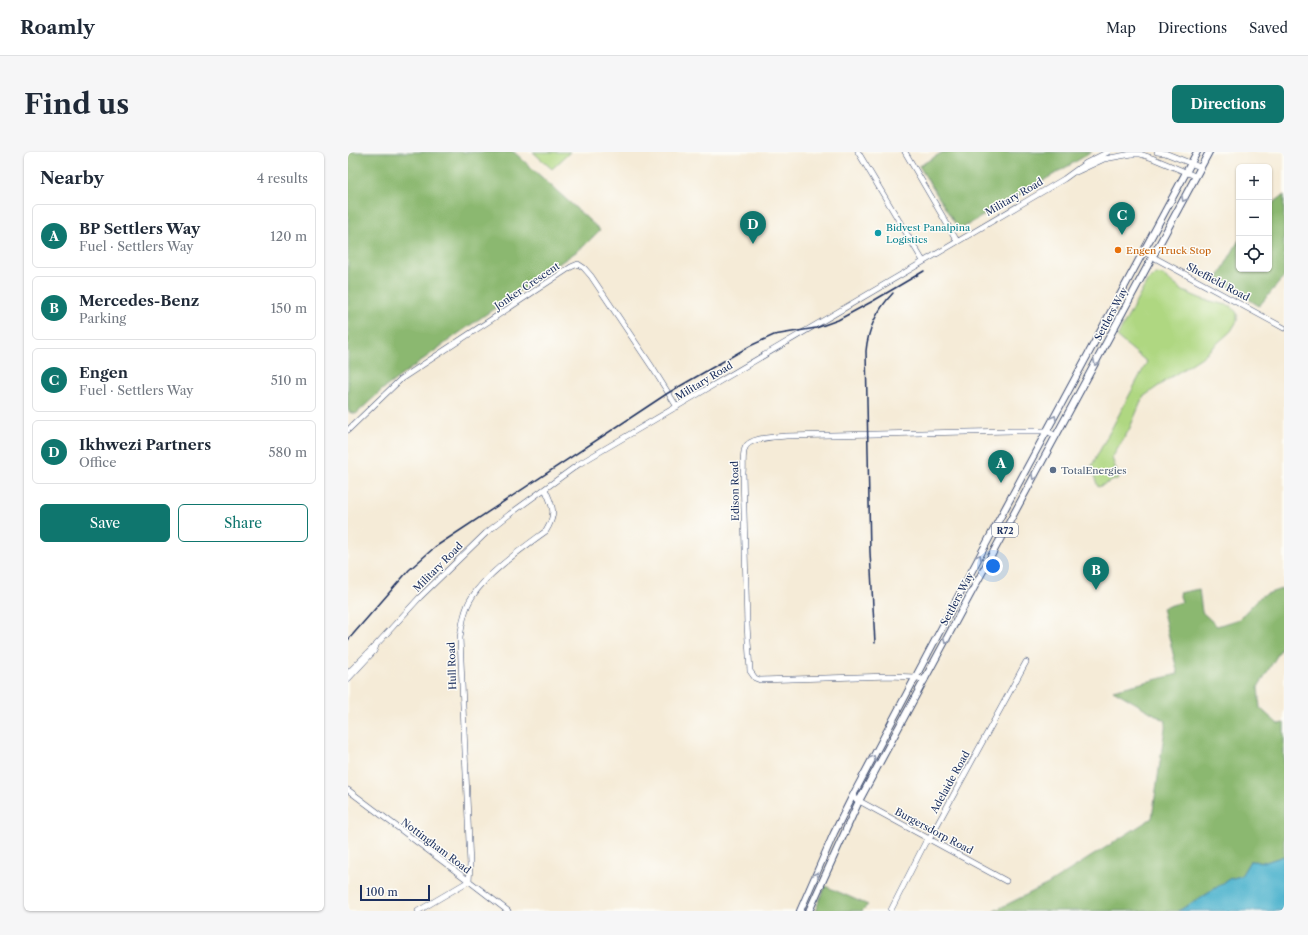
<!DOCTYPE html>
<html lang="en">
<head>
<meta charset="utf-8">
<style>
	body { margin:0; font-family:"Libre Caslon Text",serif; background:#f6f6f7; color:#1f2937 }
	.controls { position:absolute; right:12px; top:12px; display:grid; overflow:hidden; border-radius:6px; box-shadow:0 1px 3px #0004 }
	.controls button { width:36px; height:36px; display:grid; place-items:center; padding:0; border:0; border-bottom:1px solid #e0e1e3; background:#fff; color:#1f2937; font:20px sans-serif }
	.scale { position:absolute; left:12px; bottom:10px; width:70px; box-sizing:border-box; padding-left:4px; border:2px solid #1b2f5e; border-top:0; font-size:11px; line-height:14px; white-space:nowrap; color:#1b2f5e; -webkit-text-stroke:3px #fdfcf7; paint-order:stroke }
	.you { position:absolute; left:645px; top:414px; width:14px; height:14px; margin:-10px; border:3px solid #fff; border-radius:50%; background:#1a73e8; box-shadow:0 0 0 6px #1a73e833 }
	.badge { display:grid; place-items:center; width:26px; height:26px; border-radius:50%; background:#0f766e; color:#fff; font-size:13px; font-weight:700 }
	.pin { position:absolute; translate:-50% -33px; filter:drop-shadow(0 1px 2px #0008) }
	.pin::after { content:''; position:absolute; top:21px; width:14px; height:12px; background:inherit; clip-path:polygon(0 0,100% 0,50% 100%) }
	.list { margin:0; padding:0; list-style:none }
	h2 { display:flex; justify-content:space-between; align-items:center; height:52px; margin:0; padding:0 16px; font-size:17px }
	h2 small { font-size:13px; font-weight:400; color:#747a83 }
	.list li { display:grid; grid-template-columns:26px 1fr auto; gap:12px; align-items:center; box-sizing:border-box; height:64px; margin:0 8px 8px; padding:0 8px; border:1px solid #e0e1e3; border-radius:6px }
	.list b { display:block; font-size:15px; white-space:nowrap }
	.list p { margin:0; font-size:13px; white-space:nowrap; color:#747a83 }
	.list em { font-size:13px; font-style:normal; color:#747a83 }
	.actions { display:flex; gap:8px; padding:12px 16px }
	.actions a { flex:1; padding:9px 0; border:1px solid #0f766e; border-radius:6px; text-align:center; font-size:14px; color:#0f766e }
	.actions .main { background:#0f766e; color:#fff }
	.icon { flex:none; width:22px; height:22px; fill:none; stroke:currentColor; stroke-width:2; stroke-linecap:round; stroke-linejoin:round }
	.map { position:relative; flex:none; width:936px; height:759px; overflow:hidden; border-radius:6px }
	header { display:flex; align-items:center; gap:24px; box-sizing:border-box; height:56px; padding:0 20px; background:#fff; border-bottom:1px solid #e0e1e3 }
	header strong { font-size:19px }
	nav { display:flex; gap:22px; margin-inline-start:auto; font-size:14px }
	.intro { display:flex; align-items:center; justify-content:space-between; box-sizing:border-box; height:96px; padding:0 24px }
	h1 { margin:0; font-size:28px }
	.button { padding:10px 18px; border-radius:6px; background:#0f766e; color:#fff; font-size:14px; font-weight:700 }
	main { display:flex; gap:24px; padding:0 24px }
	aside { flex:1; background:#fff; border-radius:6px; box-shadow:0 1px 3px #0004 }
	.map>svg:first-child { display:block }
	.green { fill:#afd781; stroke:#658370 }
	.forest { fill:#8bb86f; stroke:#537466 }
	.water { fill:#4fb4ce; stroke:#357296 }
	.lines { fill:none; stroke-linecap:round; stroke-linejoin:round }
	.minor-casing { stroke:#3c4b70; stroke-width:6 }
	.major-casing { stroke:#3c4b70; stroke-width:8 }
	.minor { stroke:#fff; stroke-width:5 }
	.major { stroke:#fff; stroke-width:6 }
	.rail { stroke:#1b2f5e; stroke-width:1.5 }
	.oneway { stroke:#8d97ae }
	.culture-dot { fill:#0f9aa8; stroke:#fdfcf7; stroke-width:1.5 }
	.food-dot { fill:#e8710a; stroke:#fdfcf7; stroke-width:1.5 }
	.service-dot { fill:#5c6f8a; stroke:#fdfcf7; stroke-width:1.5 }
	.labels { text-anchor:middle; dominant-baseline:central; stroke-width:3; stroke-linejoin:round; paint-order:stroke }
	.shield { fill:#fdfcf7; stroke:#5f6c8c; stroke-width:1 }
	.shield-label { font-size:9px; font-weight:bold; fill:#1b2f5e }
	.street-label { font-size:10px; fill:#1b2f5e; stroke:#fdfcf7 }
	.culture-label { font-size:10px; fill:#0d838f; stroke:#fdfcf7; text-anchor:start }
	.food-label { font-size:10px; fill:#c56008; stroke:#fdfcf7; text-anchor:start }
	.service-label { font-size:10px; fill:#4e5e75; stroke:#fdfcf7; text-anchor:start }
</style>
</head>
<body>
<header>
<strong>Roamly</strong>
<nav><a>Map</a><a>Directions</a><a>Saved</a></nav>
</header>
<div class="intro"><h1>Find us</h1><a class="button">Directions</a></div>
<main>
<aside>
<h2>Nearby<small>4 results</small></h2>
<ul class="list">
<li><span class="badge">A</span><div><b>BP Settlers Way</b><p>Fuel · Settlers Way</p></div><em>120 m</em></li>
<li><span class="badge">B</span><div><b>Mercedes-Benz</b><p>Parking</p></div><em>150 m</em></li>
<li><span class="badge">C</span><div><b>Engen</b><p>Fuel · Settlers Way</p></div><em>510 m</em></li>
<li><span class="badge">D</span><div><b>Ikhwezi Partners</b><p>Office</p></div><em>580 m</em></li>
</ul>
<div class="actions"><a class="main">Save</a><a>Share</a></div>
</aside>
<div class="map">
<svg width="936" height="759" viewBox="0 0 936 759">
	<rect width="100%" height="100%" fill="#fdfcf7"/>
	<filter id="ink" filterUnits="userSpaceOnUse"><feTurbulence type="fractalNoise" baseFrequency=".025" numOctaves="2"/><feDisplacementMap in="SourceGraphic" scale="8" xChannelSelector="R" yChannelSelector="G"/><feConvolveMatrix kernelMatrix="1 2 1 2 8 2 1 2 1" color-interpolation-filters="sRGB"/></filter>
	<filter id="wash" filterUnits="userSpaceOnUse"><feTurbulence type="fractalNoise" baseFrequency=".012" numOctaves="4" result="noise"/><feDisplacementMap in="SourceGraphic" scale="16" xChannelSelector="R" yChannelSelector="G"/><feGaussianBlur stdDeviation="0.9" result="paint"/><feColorMatrix in="noise" values="0 0 0 0 0 0 0 0 0 0 0 0 0 0 0 0 0 1.4 0 .05"/><feComposite in="paint" operator="in"/></filter>
	<g filter="url(#wash)">
		<rect width="100%" height="100%" fill="#f5ebd7"/>
		<!-- green -->
		<path class="green" d="M185 0H222L204 17Z
			M808 122 815 123 835 139 854 147 883 154 889 161V169L883 179 854 205 826 223 795 245 781 278 764 306 771 326 750 335 743 315 799 210 769 185 800 128Z"/>
		<!-- forest -->
		<path class="forest" d="M0 0H166L252 78 235 95 111 181 35 237 8 262 1 260 0 256Z
			M595 0H744L611 78 571 14Z
			M936 43V125L911 154 869 127 891 88V117H921V54Z
			M936 436V492L910 535 912 556 930 572 936 571V704L918 710 902 709 893 724 881 727 853 746 830 759H646L700 732 804 666 818 569 765 538 830 522 814 456 834 450 831 441 851 437 854 460 869 474 891 467 913 444Z
			M477 734 520 753 514 759H467Z"/>
		<!-- water -->
		<path class="water" d="M936 704V759H830L853 746 881 727 893 724 902 709 918 710Z"/>
	</g>
	<g filter="url(#ink)">
		<g class="lines">
			<defs>
				<path id="minor" d="M510 0 575 109
					M557 0 609 89
					M809 0 817 1 852 15
					M728 20 756 7 784 2H792L804 6 847 24
					M796 100 936 176
					M0 278 53 227 223 115 230 112 236 116 243 124 304 215 329 255
					M0 521 28 493 72 445 138 381 162 362 231 312 716 27 738 11 760 0
					M0 527 26 499 28 494
					M577 528 567 525 542 524 412 528 407 526 402 519 399 473 395 321C396 313 394 303 397 296 401 285 428 285 438 284L664 279H699L708 284
					M0 638 121 729 70 759
					M504 645 658 729
					M543 758 577 691 582 686 678 510
					M160 759 121 729 122 713 112 486C114 473 116 457 124 445 139 421 175 396 198 379 209 361 205 355 197 337"/>
				<path id="major" d="M452 759 486 681 504 645 646 377 849 0
					M461 759 511 649 861 0"/>
			</defs>
			<!-- minor casing -->
			<use href="#minor" class="minor-casing"/>
			<!-- major casing -->
			<use href="#major" class="major-casing"/>
			<!-- minor -->
			<use href="#minor" class="minor"/>
			<!-- major -->
			<use href="#major" class="major"/>
			<!-- rail -->
			<path class="rail" d="M0 488 61 418 87 395 320 241 402 194 426 183 468 176 490 168 525 149 576 119
				M527 491 522 400 518 199C520 176 529 158 545 141"/>
		</g>
		<!-- one-way arrows -->
		<defs><path id="oneway-chevron" d="M-2-3.5L2.5 0L-2 3.5" fill="none" stroke-width="1.6" stroke-linecap="round" stroke-linejoin="round"/></defs>
		<g class="oneway">
			<use href="#oneway-chevron" transform="translate(836 47) rotate(118)"/>
			<use href="#oneway-chevron" transform="translate(748 211) rotate(118)"/>
			<use href="#oneway-chevron" transform="translate(706 266) rotate(-62)"/>
			<use href="#oneway-chevron" transform="translate(686 325) rotate(118)"/>
			<use href="#oneway-chevron" transform="translate(631 405) rotate(-62)"/>
			<use href="#oneway-chevron" transform="translate(598 489) rotate(118)"/>
			<use href="#oneway-chevron" transform="translate(525 606) rotate(-62)"/>
			<use href="#oneway-chevron" transform="translate(468 723) rotate(-67)"/>
		</g>
	</g>
	<!-- markers -->
	<circle class="culture-dot" cx="530" cy="81" r="4"/>
	<circle class="food-dot" cx="770" cy="98" r="4"/>
	<circle class="service-dot" cx="705" cy="318" r="4"/>
	<g class="labels">
		<!-- shield labels -->
		<rect class="shield" x="644" y="371" width="26" height="14" rx="3"/>
		<g class="shield-label">
			<text x="657" y="378">R72</text>
		</g>
		<!-- street labels -->
		<g class="street-label">
			<text transform="translate(666 45) rotate(-30)">Military Road</text>
			<text transform="translate(870 130) rotate(28)">Sheffield Road</text>
			<text transform="translate(179 134) rotate(-34)">Jonker Crescent</text>
			<text transform="translate(763 162) rotate(-62)">Settlers Way</text>
			<text transform="translate(356 229) rotate(-31)">Military Road</text>
			<text transform="translate(387 339) rotate(-91)">Edison Road</text>
			<text transform="translate(90 415) rotate(-45)">Military Road</text>
			<text transform="translate(609 447) rotate(-62)">Settlers Way</text>
			<text transform="translate(104 514) rotate(-92)">Hull Road</text>
			<text transform="translate(602 630) rotate(-61)">Adelaide Road</text>
			<text transform="translate(586 679) rotate(28)">Burgersdorp Road</text>
			<text transform="translate(88 694) rotate(37)">Nottingham Road</text>
		</g>
		<!-- culture labels -->
		<g class="culture-label">
			<text x="538" y="75">Bidvest Panalpina<tspan x="538" dy="12">Logistics</tspan></text>
		</g>
		<!-- food labels -->
		<g class="food-label">
			<text x="778" y="98">Engen Truck Stop</text>
		</g>
		<!-- service labels -->
		<g class="service-label">
			<text x="713" y="318">TotalEnergies</text>
		</g>
	</g>
</svg>
<div class="controls">
<button>+</button>
<button>−</button>
<button><svg class="icon" aria-label="locate" viewBox="0 0 24 24"><circle cx="12" cy="12" r="6"/><path d="M12 2v4M12 18v4M2 12h4M18 12h4"/></svg></button>
</div>
<div class="scale">100 m</div>
<div class="you"></div>
<div class="pin badge" style="left:653px;top:331px">A</div>
<div class="pin badge" style="left:748px;top:438px">B</div>
<div class="pin badge" style="left:774px;top:83px">C</div>
<div class="pin badge" style="left:405px;top:92px">D</div>
</div>
</main>
</body>
</html>
